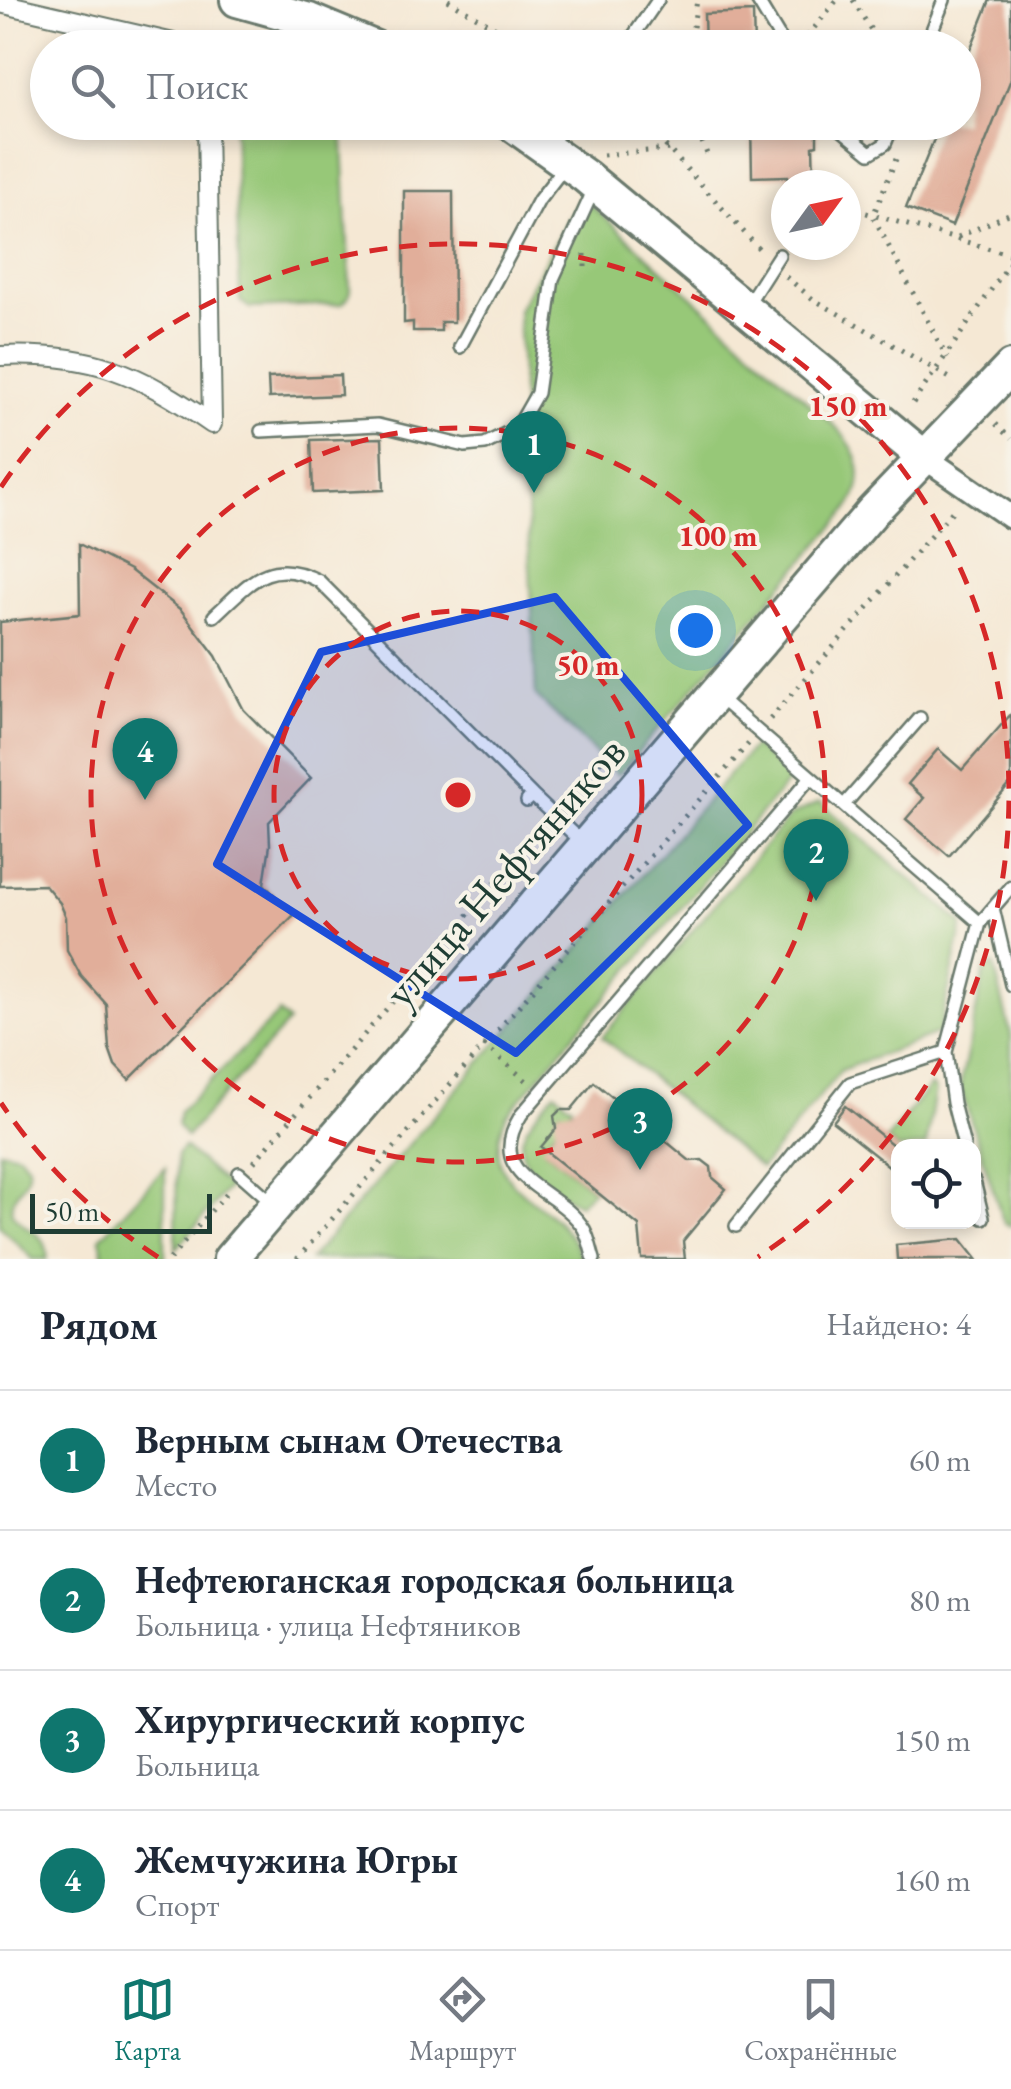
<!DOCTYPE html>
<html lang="ru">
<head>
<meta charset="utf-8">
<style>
	body { margin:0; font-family:"EB Garamond",serif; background:#f2f2f3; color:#1f2937 }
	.controls { position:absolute; right:30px; bottom:30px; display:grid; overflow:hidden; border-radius:20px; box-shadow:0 5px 15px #0003 }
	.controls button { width:90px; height:90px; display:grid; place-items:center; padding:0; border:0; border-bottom:2px solid #e0e1e3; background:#fff; color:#1f2937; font:50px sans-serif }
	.compass { position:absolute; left:771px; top:170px; width:90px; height:90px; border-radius:50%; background:#fff; box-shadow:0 5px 15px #0003; rotate:57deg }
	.scale { position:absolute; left:30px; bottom:25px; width:182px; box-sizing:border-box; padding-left:10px; border:5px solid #1f3d34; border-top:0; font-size:28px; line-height:35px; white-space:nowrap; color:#1f3d34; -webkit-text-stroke:8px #f7f3e8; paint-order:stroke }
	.you { position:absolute; left:695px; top:630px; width:35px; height:35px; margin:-25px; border:8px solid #fff; border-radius:50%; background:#1a73e8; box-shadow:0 0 0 15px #1a73e833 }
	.badge { display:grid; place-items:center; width:65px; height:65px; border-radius:50%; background:#0f766e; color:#fff; font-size:32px; font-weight:700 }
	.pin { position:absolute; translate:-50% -82px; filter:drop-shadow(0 2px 5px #0008) }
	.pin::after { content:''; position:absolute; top:52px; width:35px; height:30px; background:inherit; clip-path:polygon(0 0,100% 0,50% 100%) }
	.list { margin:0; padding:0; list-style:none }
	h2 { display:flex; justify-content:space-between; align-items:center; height:130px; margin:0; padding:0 40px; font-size:42px }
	h2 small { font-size:32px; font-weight:400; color:#747a83 }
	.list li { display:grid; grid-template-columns:65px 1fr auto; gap:30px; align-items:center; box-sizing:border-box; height:140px; padding:0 40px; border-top:2px solid #e0e1e3 }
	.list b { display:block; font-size:38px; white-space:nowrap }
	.list p { margin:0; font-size:32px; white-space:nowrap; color:#747a83 }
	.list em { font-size:32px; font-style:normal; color:#747a83 }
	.icon { flex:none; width:55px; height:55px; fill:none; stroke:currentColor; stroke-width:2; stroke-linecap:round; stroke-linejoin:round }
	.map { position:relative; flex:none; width:1011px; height:1259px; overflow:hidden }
	.search { position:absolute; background:#fff; box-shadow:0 5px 15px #0003; left:30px; right:30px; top:30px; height:110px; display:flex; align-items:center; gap:25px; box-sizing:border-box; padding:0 35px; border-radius:55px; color:#747a83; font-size:38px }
	.sheet { height:690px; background:#fff }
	nav { display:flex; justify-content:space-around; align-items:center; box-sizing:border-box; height:140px; border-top:2px solid #e0e1e3; background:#fff; font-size:28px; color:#747a83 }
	nav a { display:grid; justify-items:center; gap:5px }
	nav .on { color:#0f766e }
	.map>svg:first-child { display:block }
	.green { fill:#97c878; stroke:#5b8256; stroke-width:2.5 }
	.building { fill:#e1ae9a }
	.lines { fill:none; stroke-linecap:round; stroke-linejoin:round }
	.service-casing { stroke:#6a796c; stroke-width:16 }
	.pedestrian-casing { stroke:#6a796c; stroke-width:22 }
	.minor-casing { stroke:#6a796c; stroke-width:28 }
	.secondary-casing { stroke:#6a796c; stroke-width:38 }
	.path { stroke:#6a796c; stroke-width:5; stroke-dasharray:2.5 8; stroke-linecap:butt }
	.service { stroke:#fff; stroke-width:11 }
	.pedestrian { stroke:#fff; stroke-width:18 }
	.minor { stroke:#fff; stroke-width:22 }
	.secondary { stroke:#fff; stroke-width:32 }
	.marked { fill:#1d4ed8; fill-opacity:0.2; stroke:#1d4ed8; stroke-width:8; stroke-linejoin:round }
	.ring { fill:none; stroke:#d62828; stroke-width:5; stroke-dasharray:18 12 }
	.labels { text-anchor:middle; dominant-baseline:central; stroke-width:8; stroke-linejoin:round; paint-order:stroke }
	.street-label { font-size:45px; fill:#1f3d34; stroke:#f7f3e8 }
	.centre { fill:#d62828; stroke:#f7f3e8; stroke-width:5 }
	.ring-label { font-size:30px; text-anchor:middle; font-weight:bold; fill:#d62828; stroke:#f7f3e8; stroke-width:8; stroke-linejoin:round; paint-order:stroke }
</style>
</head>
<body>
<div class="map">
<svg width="1011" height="1259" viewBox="0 0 1011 1259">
	<rect width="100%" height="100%" fill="#f7f3e8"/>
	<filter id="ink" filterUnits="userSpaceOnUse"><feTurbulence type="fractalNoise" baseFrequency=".01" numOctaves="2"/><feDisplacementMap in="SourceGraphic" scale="20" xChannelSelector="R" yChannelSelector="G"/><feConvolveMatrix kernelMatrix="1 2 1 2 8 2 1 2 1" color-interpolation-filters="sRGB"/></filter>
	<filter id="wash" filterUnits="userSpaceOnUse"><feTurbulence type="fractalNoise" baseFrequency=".0048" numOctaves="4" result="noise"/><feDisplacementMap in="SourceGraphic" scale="40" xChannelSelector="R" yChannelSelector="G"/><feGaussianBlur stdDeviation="2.25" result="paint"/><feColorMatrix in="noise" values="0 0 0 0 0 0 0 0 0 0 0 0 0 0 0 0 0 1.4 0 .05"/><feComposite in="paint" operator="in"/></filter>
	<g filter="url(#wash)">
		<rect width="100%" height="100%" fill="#f5e8d4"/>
		<!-- green -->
		<path class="green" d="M234 123H342L350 290 348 298 342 304 250 308 240 301Z
			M581 196 839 430C862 456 868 482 847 511L618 775 536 696 518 310Z
			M754 746 791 778 506 1116C472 1197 562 1194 581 1259H310Z
			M820 802 963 924 939 1033 841 1070 761 1168 602 1037 790 816Z
			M994 965 1011 1036V1226L1004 1224 960 1087 985 969Z
			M279 1013 288 1022 186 1137 177 1125 179 1112Z
			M930 1086 935 1090 926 1146 898 1149 887 1139Z
			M555 1092 573 1107 568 1113 560 1110 555 1116 560 1124 544 1143 545 1150 593 1190 579 1204C567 1200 556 1190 546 1182 501 1148 526 1126 555 1092Z
			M184 1147 229 1187 176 1249 177 1155Z
			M0 1150 19 1154 28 1165C31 1186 8 1192 12 1213 25 1232 50 1233 47 1259H33L0 1226Z
			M165 1168V1259H104L100 1238Z"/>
		<g id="blocks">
			<!-- building -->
			<path class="building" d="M990 0H1011V79L952 226 906 208 941 122H964V65Z
				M753 12 754 48H705L704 14Z
				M751 122H817V145L813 146 814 180 788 181V176L752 177Z
				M404 191H453L454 322H441V331H413V322L404 323Z
				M340 375 341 395 269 398 268 378Z
				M382 438 384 490 313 493 311 440Z
				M79 544 130 570 181 610 216 656 244 710 311 778 269 822 270 845 264 884 294 915 129 1080 115 1065 109 1048 106 1004 81 976 67 950 66 917 60 903 45 885 0 886V622L80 614Z
				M1011 714V783L949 856 906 819 924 798 908 784 938 749 962 770Z
				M594 1082 690 1161 702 1160 711 1167 712 1177 726 1189 683 1241 685 1259H642L639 1226 541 1147 556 1129 554 1116 560 1110H571Z
				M845 1106 898 1149V1157L890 1167 833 1122Z
				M961 1239 977 1259H897L896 1245Z"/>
		</g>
	</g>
	<g filter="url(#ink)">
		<use href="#blocks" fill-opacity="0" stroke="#6a796c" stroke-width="2.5"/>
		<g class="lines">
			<defs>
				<path id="service" d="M757 0 786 48
					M625 48 658 0
					M925 48 944 0
					M832 122 870 153 885 144 894 122
					M548 147 568 122
					M747 305 779 255
					M460 347 539 200 566 165
					M261 431 378 425 465 446 485 444 517 428 537 393 553 279 594 189
					M214 616C250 583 269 555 319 581L532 795
					M716 695 980 923 1011 887
					M527 801 532 795 585 845
					M844 805 920 718
					M993 908 1011 985
					M946 1052 953 1103 964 1146
					M239 1173 273 1203
					M974 1181 983 1218
					M736 1226 850 1083 946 1052 980 923
					M594 1259C591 1250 589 1238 584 1229 559 1187 481 1180 521 1115L811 777"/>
				<path id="pedestrian" d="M0 3 195 48
					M0 356C91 352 139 373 212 424L207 122"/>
				<path id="minor" d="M924 457 1011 517"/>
				<path id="secondary" d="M237 0 309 20 376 48
					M509 122 585 176 924 457
					M230 1259 873 511 1011 367"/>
			</defs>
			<!-- service casing -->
			<use href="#service" class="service-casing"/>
			<!-- pedestrian casing -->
			<use href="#pedestrian" class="pedestrian-casing"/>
			<!-- minor casing -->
			<use href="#minor" class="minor-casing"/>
			<!-- secondary casing -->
			<use href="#secondary" class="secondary-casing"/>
			<!-- path -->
			<path class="path" d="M448 0 530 48
				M853 0 871 30
				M801 44 837 0
				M690 48 697 0
				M644 122 761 251
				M694 122 707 154
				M603 155 670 149
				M896 159 873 216 947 358
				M846 207 1011 255
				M958 237 1011 213
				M585 254V271
				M786 277 813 299 953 380
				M913 403 1011 261
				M996 424 1011 439
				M770 719 957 506
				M565 803 602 760
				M484 1045 528 1082
				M254 1162 544 827
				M170 1259 230 1189
				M297 1259 750 742"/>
			<!-- service -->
			<use href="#service" class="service"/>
			<!-- pedestrian -->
			<use href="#pedestrian" class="pedestrian"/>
			<!-- minor -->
			<use href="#minor" class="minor"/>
			<!-- secondary -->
			<use href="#secondary" class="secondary"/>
		</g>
	</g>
	<!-- marked area -->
	<path class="marked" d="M555 597 748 825 516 1053 217 864 321 652Z"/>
	<!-- distance rings -->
	<g class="ring">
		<circle cx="458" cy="795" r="184"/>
		<circle cx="458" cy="795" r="367"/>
		<path d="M158 1257A551 551 0 0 1 1 1103M1 487A551 551 0 1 1 758 1257"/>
	</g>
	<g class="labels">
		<!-- street labels -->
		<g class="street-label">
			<text transform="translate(504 871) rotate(-49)">улица Нефтяников</text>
		</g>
	</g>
	<circle cx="458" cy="795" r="15" class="centre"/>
	<g class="ring-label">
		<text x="848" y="416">150 m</text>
		<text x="718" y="546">100 m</text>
		<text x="588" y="675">50 m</text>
	</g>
</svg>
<div class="controls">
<button><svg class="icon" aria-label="locate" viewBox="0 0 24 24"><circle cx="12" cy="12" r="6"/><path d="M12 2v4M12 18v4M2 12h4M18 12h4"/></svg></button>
</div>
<svg class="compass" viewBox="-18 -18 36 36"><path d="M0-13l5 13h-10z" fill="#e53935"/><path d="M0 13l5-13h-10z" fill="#747a83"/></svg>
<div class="scale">50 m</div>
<div class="you"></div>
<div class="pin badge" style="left:534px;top:493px">1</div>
<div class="pin badge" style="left:816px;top:901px">2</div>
<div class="pin badge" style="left:640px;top:1170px">3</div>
<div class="pin badge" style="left:145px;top:800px">4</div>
<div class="search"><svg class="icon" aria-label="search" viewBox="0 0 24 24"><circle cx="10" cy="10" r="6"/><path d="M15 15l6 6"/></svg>Поиск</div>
</div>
<section class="sheet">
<h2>Рядом<small>Найдено: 4</small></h2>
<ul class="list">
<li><span class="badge">1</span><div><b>Верным сынам Отечества</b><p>Место</p></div><em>60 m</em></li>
<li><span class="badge">2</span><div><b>Нефтеюганская городская больница</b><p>Больница · улица Нефтяников</p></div><em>80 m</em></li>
<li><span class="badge">3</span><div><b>Хирургический корпус</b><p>Больница</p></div><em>150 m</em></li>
<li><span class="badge">4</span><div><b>Жемчужина Югры</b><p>Спорт</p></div><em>160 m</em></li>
</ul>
</section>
<nav>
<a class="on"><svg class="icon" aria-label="map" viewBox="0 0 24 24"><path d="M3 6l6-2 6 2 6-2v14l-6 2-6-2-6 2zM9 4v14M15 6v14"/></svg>Карта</a>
<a><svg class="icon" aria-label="directions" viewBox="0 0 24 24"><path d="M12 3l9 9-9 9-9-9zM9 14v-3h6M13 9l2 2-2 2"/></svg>Маршрут</a>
<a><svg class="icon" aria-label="saved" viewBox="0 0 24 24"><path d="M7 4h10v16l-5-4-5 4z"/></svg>Сохранённые</a>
</nav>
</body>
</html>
